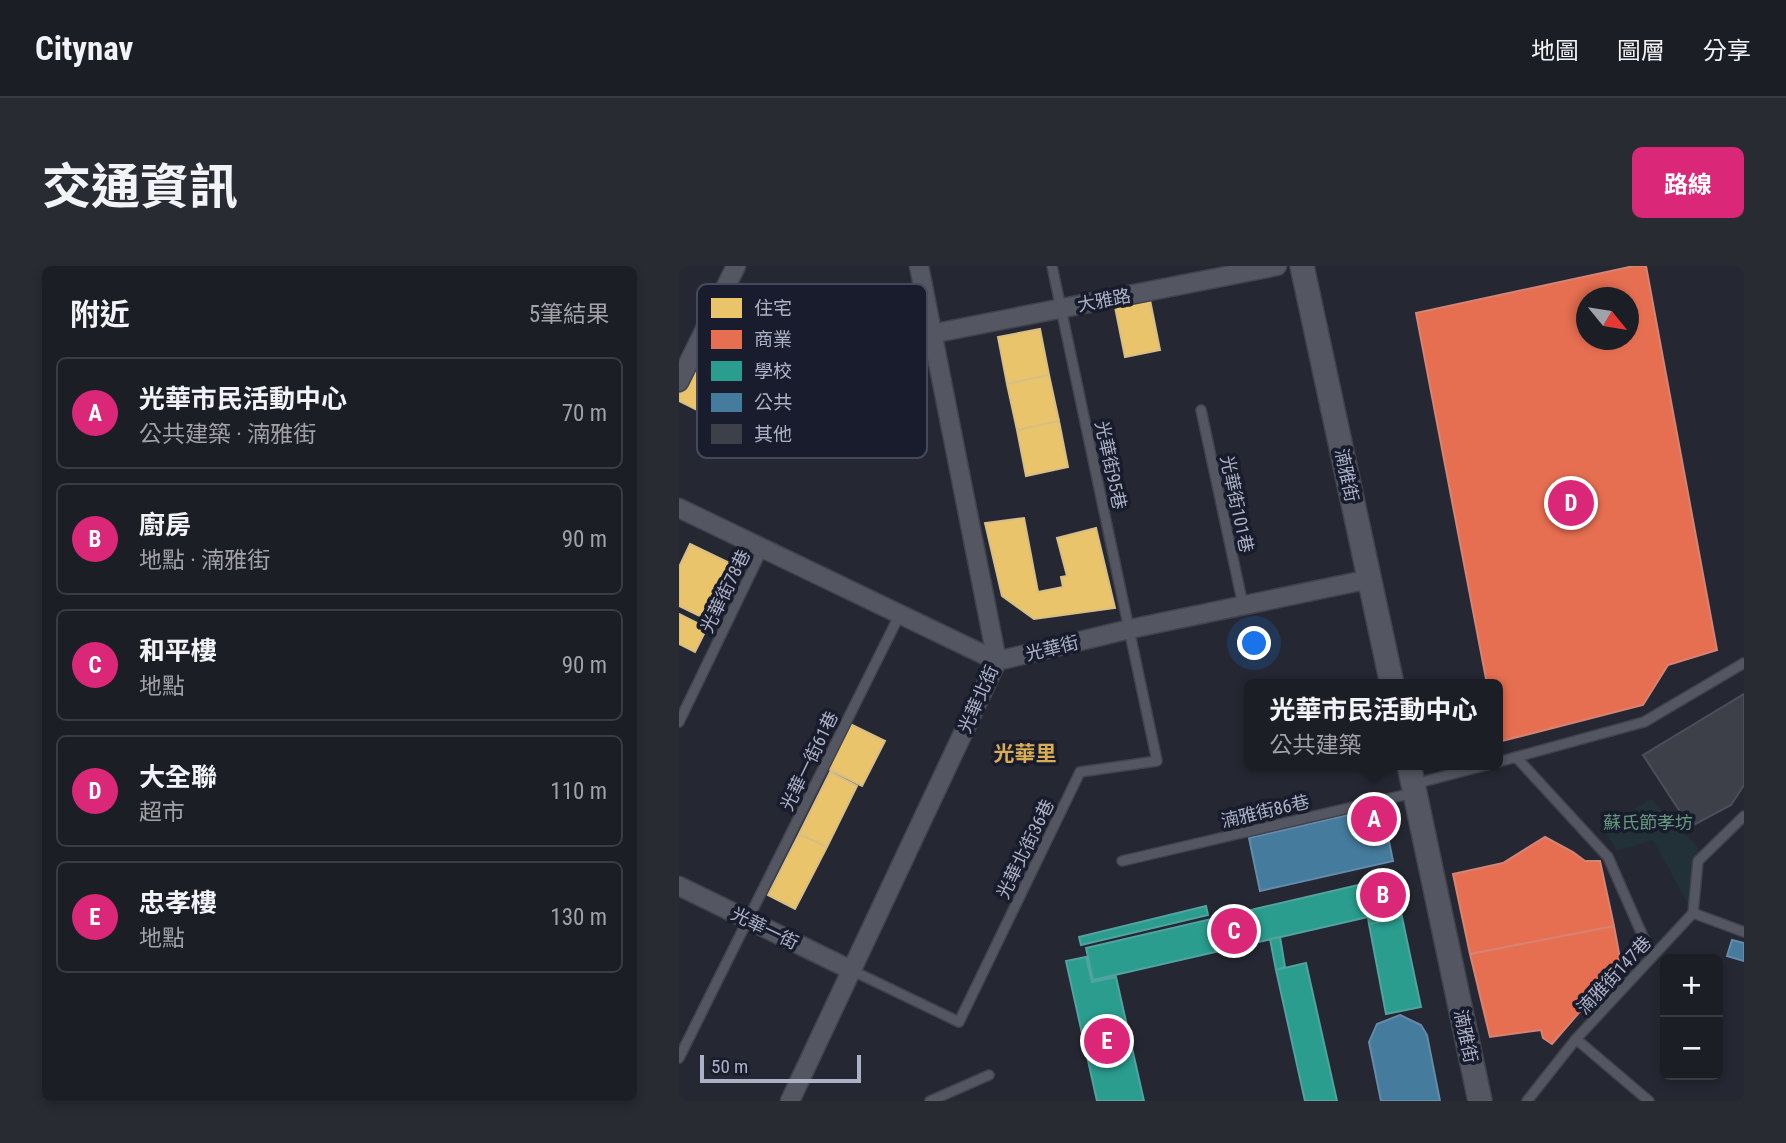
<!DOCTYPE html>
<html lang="zh-TW">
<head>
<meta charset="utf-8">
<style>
	body { margin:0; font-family:"Roboto Condensed","Noto Sans TC",sans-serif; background:#292b32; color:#f1f3f6 }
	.controls { position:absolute; right:21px; bottom:21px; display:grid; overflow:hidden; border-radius:10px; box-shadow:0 4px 10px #0003 }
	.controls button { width:63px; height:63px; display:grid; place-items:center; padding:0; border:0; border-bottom:2px solid #3a3c43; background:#1c1e26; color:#f1f3f6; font:35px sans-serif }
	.compass { position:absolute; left:897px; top:21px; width:63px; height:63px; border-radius:50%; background:#1c1e26; box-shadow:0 4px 10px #0003; rotate:120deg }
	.scale { position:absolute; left:21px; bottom:18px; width:161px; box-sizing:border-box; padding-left:7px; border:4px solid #adb1c6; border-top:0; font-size:19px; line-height:24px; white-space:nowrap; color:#adb1c6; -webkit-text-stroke:5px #181c2d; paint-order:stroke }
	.you { position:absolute; left:576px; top:378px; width:24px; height:24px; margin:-18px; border:5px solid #fff; border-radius:50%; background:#1a73e8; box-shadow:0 0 0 10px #1a73e833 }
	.badge { display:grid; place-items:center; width:46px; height:46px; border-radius:50%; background:#db2777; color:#fff; font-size:23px; font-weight:700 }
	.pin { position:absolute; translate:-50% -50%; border:4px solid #fff; box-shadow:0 2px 7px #0006 }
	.popup { position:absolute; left:565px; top:413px; width:259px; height:91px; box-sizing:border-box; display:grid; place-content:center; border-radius:10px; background:#1c1e26; filter:drop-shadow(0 2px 5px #0005); font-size:23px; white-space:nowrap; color:#a0a2a7 }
	.popup b { font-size:26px; color:#f1f3f6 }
	.popup::after { content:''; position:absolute; left:50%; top:100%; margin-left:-14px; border:14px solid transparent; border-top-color:#1c1e26 }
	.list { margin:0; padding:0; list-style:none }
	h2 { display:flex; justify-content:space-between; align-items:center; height:91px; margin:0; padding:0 28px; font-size:30px }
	h2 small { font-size:23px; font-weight:400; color:#a0a2a7 }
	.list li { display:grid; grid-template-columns:46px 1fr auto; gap:21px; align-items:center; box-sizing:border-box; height:112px; margin:0 14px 14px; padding:0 14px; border:2px solid #3a3c43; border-radius:10px }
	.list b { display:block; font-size:26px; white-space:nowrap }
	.list p { margin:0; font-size:23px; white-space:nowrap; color:#a0a2a7 }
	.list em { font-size:23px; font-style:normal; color:#a0a2a7 }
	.map { position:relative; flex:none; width:1065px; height:835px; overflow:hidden; border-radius:10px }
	header { display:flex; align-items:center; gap:42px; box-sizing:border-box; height:98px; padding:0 35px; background:#1c1e26; border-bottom:2px solid #3a3c43 }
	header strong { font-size:33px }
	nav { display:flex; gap:38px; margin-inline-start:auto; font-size:24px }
	.intro { display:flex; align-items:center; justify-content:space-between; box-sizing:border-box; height:168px; padding:0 42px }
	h1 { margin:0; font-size:49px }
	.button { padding:18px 32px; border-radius:10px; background:#db2777; color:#fff; font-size:24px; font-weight:700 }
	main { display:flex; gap:42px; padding:0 42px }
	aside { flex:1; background:#1c1e26; border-radius:10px; box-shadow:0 4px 10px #0003 }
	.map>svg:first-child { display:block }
	.green { fill:#223038 }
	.homes { fill:#e9c46a; stroke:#d7be86; stroke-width:2 }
	.shops { fill:#e76f51; stroke:#d68374; stroke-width:2; fill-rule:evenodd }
	.schools { fill:#2a9d8f; stroke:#51a3a0; stroke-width:2 }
	.public { fill:#457b9d; stroke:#648ba9; stroke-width:2 }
	.building { fill:#3d3f49; stroke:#4c4f5a; stroke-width:2 }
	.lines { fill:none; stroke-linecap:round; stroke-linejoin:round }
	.service-casing { stroke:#41434c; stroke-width:12 }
	.minor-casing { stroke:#41434c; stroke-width:21 }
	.tertiary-casing { stroke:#41434c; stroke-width:26 }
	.service { stroke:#545762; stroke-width:9 }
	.minor { stroke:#545762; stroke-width:18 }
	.tertiary { stroke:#545762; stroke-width:23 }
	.labels { text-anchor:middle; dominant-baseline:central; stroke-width:7; stroke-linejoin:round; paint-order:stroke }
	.street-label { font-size:18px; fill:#adb1c6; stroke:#181c2d }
	.park-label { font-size:18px; fill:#64977b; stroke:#181c2d }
	.quarter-label { font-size:21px; font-weight:bold; fill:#d8ad56; stroke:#181c2d }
	.key { fill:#181c2d; stroke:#45495b; stroke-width:2 }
	.key-label { font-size:19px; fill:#adb1c6 }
</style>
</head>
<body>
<header>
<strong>Citynav</strong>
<nav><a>地圖</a><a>圖層</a><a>分享</a></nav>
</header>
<div class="intro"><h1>交通資訊</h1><a class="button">路線</a></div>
<main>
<aside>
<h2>附近<small>5筆結果</small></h2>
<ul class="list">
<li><span class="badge">A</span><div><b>光華市民活動中心</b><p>公共建築 · 湳雅街</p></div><em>70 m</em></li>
<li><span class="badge">B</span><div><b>廚房</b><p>地點 · 湳雅街</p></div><em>90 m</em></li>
<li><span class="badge">C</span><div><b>和平樓</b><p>地點</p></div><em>90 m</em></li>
<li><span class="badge">D</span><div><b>大全聯</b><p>超市</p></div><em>110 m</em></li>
<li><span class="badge">E</span><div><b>忠孝樓</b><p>地點</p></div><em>130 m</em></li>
</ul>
</aside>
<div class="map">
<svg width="1065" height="835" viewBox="0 0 1065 835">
	<rect width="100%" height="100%" fill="#252832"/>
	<!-- green -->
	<path class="green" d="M972 533 1019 581 1014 647 974 574 938 585 924 562Z"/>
	<!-- homes -->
	<path class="homes" d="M471 34 481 84 446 91 436 41Z
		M361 63 370 109 328 118 319 71Z
		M31 68 81 93 48 159 0 135V129Z
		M370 109 380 155 338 164 328 118Z
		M380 155 389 201 347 210 338 164Z
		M345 252 359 326 384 321 382 311 388 310 378 272 417 262 436 342 355 353 323 330 306 257Z
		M11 278 63 303 37 358 0 340V301Z
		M0 348 28 362 16 386 0 378Z
		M167 456 206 475 183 520 144 500Z
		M151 506 178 520 148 581 120 568Z
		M120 568 148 581 116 643 89 629Z"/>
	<!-- shops -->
	<path class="shops" d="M955 0H967L1038 384 989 399 964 439 819 476V418H808L737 47ZM908 32H950V74H908Z
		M866 571 894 586 906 595H921L935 660 791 688 774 608 824 597Z
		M935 660 942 698 873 778 864 772 862 764 811 771 791 688Z"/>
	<!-- schools -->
	<path class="schools" d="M713 610 723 651 707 655 704 641 695 644 688 617Z
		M688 617 695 644 704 641 707 655 690 658 689 651 414 714 407 682Z
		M527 640 529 649 402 679 400 671Z
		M723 651 742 741 707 748 690 658Z
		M601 671 606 701 597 704 591 673Z
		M407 691 413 716 437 711 465 835H418L387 695Z
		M627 697 658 835H626L597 704Z"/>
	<!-- public -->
	<path class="public" d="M703 541 714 595 581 625 570 572Z
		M1053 674 1065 677V695L1048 690Z
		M721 749 742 759 748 769 761 835H702L690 776 698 758Z"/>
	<!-- building -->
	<path class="building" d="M1065 428V519L1052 539 1011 561 964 489Z"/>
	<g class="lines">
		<defs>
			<path id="service" d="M522 144 564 339
				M0 456 84 282
				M837 491 929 591 973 691
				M819 496 965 456 1065 397
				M735 518 808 499
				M443 595 734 527
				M1014 647 1019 595 1065 550
				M1014 647 1065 666
				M172 704 280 756 401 506 478 495 373 0
				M897 773 970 835
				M0 792 220 350
				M251 835 310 809
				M848 835 897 773 1014 647"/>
			<path id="minor" d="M252 68 598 0
				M0 116 57 0
				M0 242 318 395 451 363 691 313
				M0 620 172 704
				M111 835 318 395 240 0"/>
			<path id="tertiary" d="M623 0 713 418
				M730 499 801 835"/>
		</defs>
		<!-- service casing -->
		<use href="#service" class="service-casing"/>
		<!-- minor casing -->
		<use href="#minor" class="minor-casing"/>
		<!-- tertiary casing -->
		<use href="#tertiary" class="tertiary-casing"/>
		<!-- service -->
		<use href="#service" class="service"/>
		<!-- minor -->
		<use href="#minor" class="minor"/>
		<!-- tertiary -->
		<use href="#tertiary" class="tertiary"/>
	</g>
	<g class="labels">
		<!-- street labels -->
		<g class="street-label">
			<text transform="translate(425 34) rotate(-11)">大雅路</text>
			<text transform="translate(432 199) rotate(78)">光華街95巷</text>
			<text transform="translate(668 209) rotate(78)">湳雅街</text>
			<text transform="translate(558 238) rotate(78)">光華街101巷</text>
			<text transform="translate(46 325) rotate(-64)">光華街78巷</text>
			<text transform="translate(373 382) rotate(-14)">光華街</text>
			<text transform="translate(299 433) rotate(-66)">光華北街</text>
			<text transform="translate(130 495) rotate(-64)">光華一街61巷</text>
			<text transform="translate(586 545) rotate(-13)">湳雅街86巷</text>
			<text transform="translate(346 583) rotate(-64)">光華北街36巷</text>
			<text transform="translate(86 662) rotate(26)">光華一街</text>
			<text transform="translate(935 709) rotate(-47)">湳雅街147巷</text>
			<text transform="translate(787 770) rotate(78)">湳雅街</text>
		</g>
		<!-- park labels -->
		<g class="park-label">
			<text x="969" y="556">蘇氏節孝坊</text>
		</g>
		<!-- quarter labels -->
		<g class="quarter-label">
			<text x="346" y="488">光華里</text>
		</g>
	</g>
	<!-- legend -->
	<rect x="18" y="18" width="230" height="174" rx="10" class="key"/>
	<rect x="32" y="32" width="31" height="20" fill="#e9c46a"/>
	<rect x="32" y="64" width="31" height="19" fill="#e76f51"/>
	<rect x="32" y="95" width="31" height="20" fill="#2a9d8f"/>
	<rect x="32" y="127" width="31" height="19" fill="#457b9d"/>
	<rect x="32" y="158" width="31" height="20" fill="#3d3f49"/>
	<g class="key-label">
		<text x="75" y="49">住宅</text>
		<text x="75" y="80">商業</text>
		<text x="75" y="112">學校</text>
		<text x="75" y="143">公共</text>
		<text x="75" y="175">其他</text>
	</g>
</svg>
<div class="controls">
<button>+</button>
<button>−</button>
</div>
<svg class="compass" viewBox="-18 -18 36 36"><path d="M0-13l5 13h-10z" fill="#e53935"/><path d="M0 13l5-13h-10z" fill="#a0a2a7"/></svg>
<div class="scale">50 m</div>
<div class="you"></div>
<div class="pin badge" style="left:695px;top:553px">A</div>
<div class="popup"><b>光華市民活動中心</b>公共建築</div>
<div class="pin badge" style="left:704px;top:629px">B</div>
<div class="pin badge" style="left:555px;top:665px">C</div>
<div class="pin badge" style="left:892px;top:237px">D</div>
<div class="pin badge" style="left:428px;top:775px">E</div>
</div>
</main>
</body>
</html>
